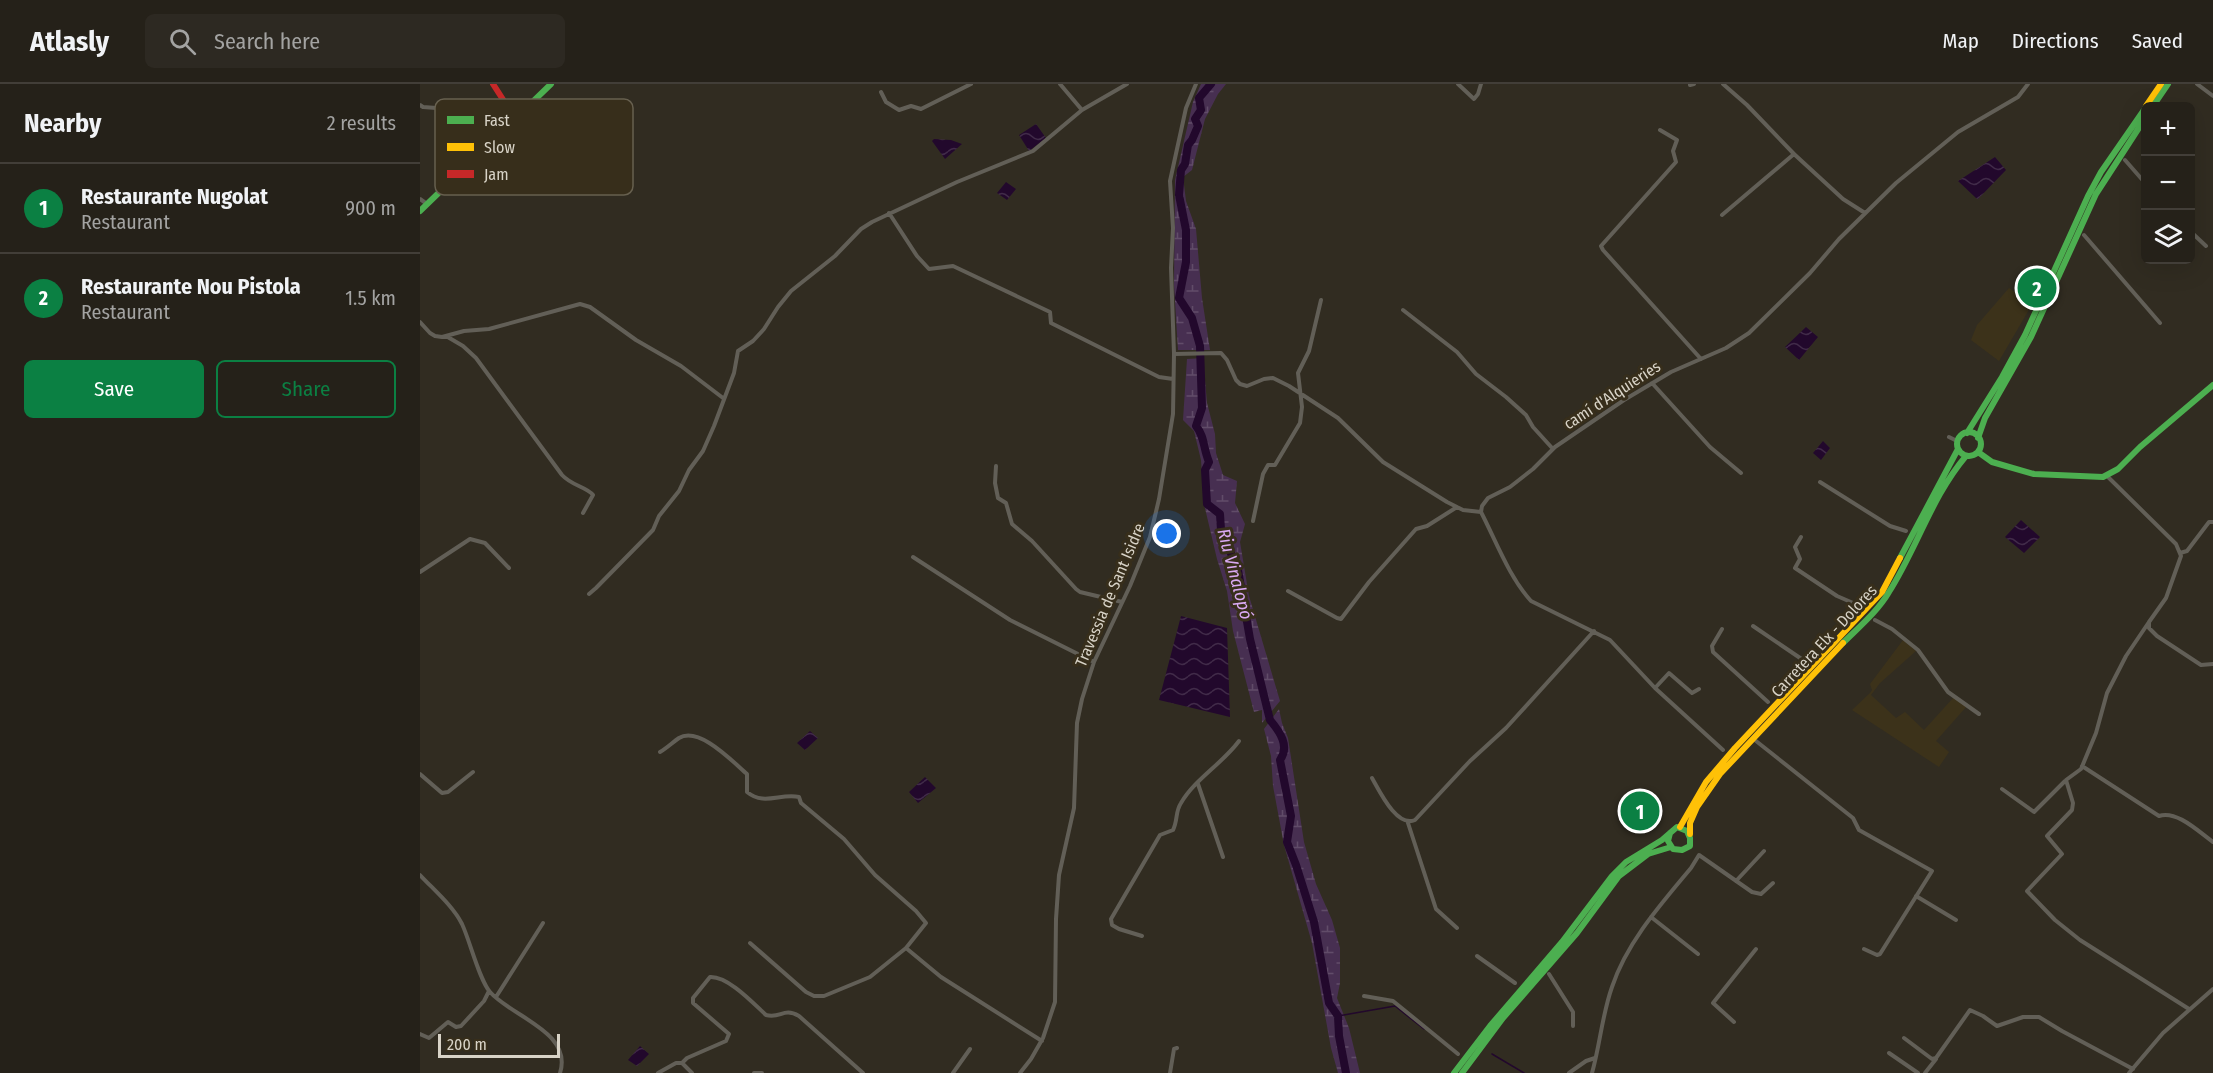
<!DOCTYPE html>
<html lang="en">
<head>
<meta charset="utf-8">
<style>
	body { margin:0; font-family:"Fira Sans Condensed",sans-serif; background:#2d2922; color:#f1f3f6 }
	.controls { position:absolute; right:18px; top:18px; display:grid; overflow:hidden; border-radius:9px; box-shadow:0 6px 24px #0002 }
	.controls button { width:54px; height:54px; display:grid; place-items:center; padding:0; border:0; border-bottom:2px solid #423e38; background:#252119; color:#f1f3f6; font:30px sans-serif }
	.scale { position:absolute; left:18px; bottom:15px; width:122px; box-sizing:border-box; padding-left:6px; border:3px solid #d8d3c7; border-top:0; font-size:16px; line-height:21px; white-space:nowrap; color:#d8d3c7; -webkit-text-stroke:4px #372e1b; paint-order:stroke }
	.you { position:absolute; left:747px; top:450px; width:21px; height:21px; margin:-15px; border:4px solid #fff; border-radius:50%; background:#1a73e8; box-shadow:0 0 0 9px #1a73e833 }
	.badge { display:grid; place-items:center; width:39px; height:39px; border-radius:50%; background:#0b8043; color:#fff; font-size:20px; font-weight:700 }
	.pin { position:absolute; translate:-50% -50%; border:3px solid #fff; box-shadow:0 2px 6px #0006 }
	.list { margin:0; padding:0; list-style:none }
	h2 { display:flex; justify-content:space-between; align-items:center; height:78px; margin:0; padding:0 24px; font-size:26px }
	h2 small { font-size:20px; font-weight:400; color:#a3a3a2 }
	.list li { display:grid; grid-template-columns:39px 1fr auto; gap:18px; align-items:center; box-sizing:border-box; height:90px; padding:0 24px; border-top:2px solid #423e38 }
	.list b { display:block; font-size:22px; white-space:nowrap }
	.list p { margin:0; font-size:20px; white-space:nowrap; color:#a3a3a2 }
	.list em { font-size:20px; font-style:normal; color:#a3a3a2 }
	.actions { display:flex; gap:12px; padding:18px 24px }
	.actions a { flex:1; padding:14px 0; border:2px solid #0b8043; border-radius:9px; text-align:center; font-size:21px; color:#0b8043 }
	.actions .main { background:#0b8043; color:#fff }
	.icon { flex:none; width:33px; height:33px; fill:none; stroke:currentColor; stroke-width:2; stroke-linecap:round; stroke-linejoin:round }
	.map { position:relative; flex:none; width:1793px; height:989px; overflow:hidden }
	header { display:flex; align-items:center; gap:36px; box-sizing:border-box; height:84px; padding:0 30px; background:#252119; border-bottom:2px solid #423e38 }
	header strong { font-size:28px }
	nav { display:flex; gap:33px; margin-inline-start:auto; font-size:21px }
	.search { width:420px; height:54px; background:#2d2922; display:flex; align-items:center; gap:15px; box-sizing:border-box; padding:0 21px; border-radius:9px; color:#a3a3a2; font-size:22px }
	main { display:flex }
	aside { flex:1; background:#252119 }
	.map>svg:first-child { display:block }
	.built { fill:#3c321a }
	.wetland { fill:url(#wetland-marsh) }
	.water { fill:url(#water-waves) }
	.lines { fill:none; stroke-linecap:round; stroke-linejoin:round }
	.stream { stroke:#22082c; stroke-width:1.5 }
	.river { stroke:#22082c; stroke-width:8 }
	.street { stroke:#625f57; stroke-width:4 }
	.fast { stroke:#4caf50; stroke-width:6 }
	.slow { stroke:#ffc107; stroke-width:6 }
	.jam { stroke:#c62828; stroke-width:6 }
	.labels { text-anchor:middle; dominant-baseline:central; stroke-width:6; stroke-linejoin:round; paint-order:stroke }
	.street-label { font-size:16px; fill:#d8d3c7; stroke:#372e1b }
	.water-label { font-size:18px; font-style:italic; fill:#d9a9f2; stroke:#372e1b }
	.key { fill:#372e1b; stroke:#67604f; stroke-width:1.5 }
	.key-label { font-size:16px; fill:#d8d3c7 }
</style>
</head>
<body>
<header>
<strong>Atlasly</strong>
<div class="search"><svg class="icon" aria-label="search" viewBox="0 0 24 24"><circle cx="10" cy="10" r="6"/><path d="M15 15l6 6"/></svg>Search here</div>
<nav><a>Map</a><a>Directions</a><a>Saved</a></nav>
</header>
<main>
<aside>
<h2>Nearby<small>2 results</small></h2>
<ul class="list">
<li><span class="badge">1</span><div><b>Restaurante Nugolat</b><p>Restaurant</p></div><em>900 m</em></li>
<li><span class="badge">2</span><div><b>Restaurante Nou Pistola</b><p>Restaurant</p></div><em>1.5 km</em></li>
</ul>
<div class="actions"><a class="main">Save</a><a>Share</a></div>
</aside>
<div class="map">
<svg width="1793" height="989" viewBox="0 0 1793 989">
	<defs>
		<pattern id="wetland-marsh" width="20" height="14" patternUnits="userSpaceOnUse" patternTransform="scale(1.5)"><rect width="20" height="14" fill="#472f51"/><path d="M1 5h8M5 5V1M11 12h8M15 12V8" fill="none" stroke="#614c69"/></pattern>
		<pattern id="water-waves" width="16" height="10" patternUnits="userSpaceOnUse" patternTransform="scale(1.5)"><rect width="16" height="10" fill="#22082c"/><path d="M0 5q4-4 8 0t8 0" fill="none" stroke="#412b49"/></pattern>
	</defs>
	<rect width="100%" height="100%" fill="#312c21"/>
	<!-- built -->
	<path class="built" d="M1589 204 1598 210 1602 217 1610 222V224L1579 277 1551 256 1557 241Z
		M1483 556 1496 567 1460 599 1451 611 1476 634 1485 628 1504 646 1534 613 1547 622 1516 657 1529 668 1519 683 1432 626 1450 609 1452 606 1450 600Z"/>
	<!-- wetland -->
	<path class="wetland" d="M781 0H806L798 10 785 35 772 86 763 93 766 117 776 145 782 214 790 266H758L754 201 755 96 773 18Z
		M783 274 787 319 795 350 796 369 803 391 817 397 815 419 825 440 820 458 829 512 860 617 842 639V626L834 628 813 547 807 507 797 475 784 420 781 376 774 347 763 336 767 275Z
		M859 625 862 639 868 654 884 758 896 800 912 836 920 864V899L917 914 929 944 940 989H918L911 964 892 859 864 761 853 702 851 672 844 645Z"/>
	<!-- water -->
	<path class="water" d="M616 40 626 54 609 67 599 51Z
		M514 55 531 56 542 60 525 75 512 57Z
		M1575 73 1586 86 1558 115 1556 114 1538 97Z
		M586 98 596 105 587 116 577 109Z
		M1386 243 1398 253 1379 276 1365 263Z
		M1403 357 1410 364 1401 376 1393 369Z
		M1601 436 1620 453 1604 469 1585 453Z
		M761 532 807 544 810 633 739 616Z
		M390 647 398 654 385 666 377 659Z
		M505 693 516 704 498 719 489 708Z
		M220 962 229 970 217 982 208 976Z"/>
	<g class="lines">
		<!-- stream -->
		<path class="stream" d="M918 932 975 922 1004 945
			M1072 970 1104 989"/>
		<!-- river -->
		<path class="river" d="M791 0 779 14 781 26 775 35 778 42 772 56 768 61 765 80 761 86 759 111 766 146V178L759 214 772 234 780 262 782 324 776 342C785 353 783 364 789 378L785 386 787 420 800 430 801 446 818 486 830 555 850 636C860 648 870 662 860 676L871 732 867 758 876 781 894 838 909 919 918 932 919 952 926 989"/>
		<!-- street -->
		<path class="street" d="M640 0 662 26
			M1038 0 1054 15 1058 10 1061 0
			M1303 0 1327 21 1374 70
			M1777 0 1793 12
			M1270 1 1274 0
			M461 8 466 18 479 26 491 22 501 25 551 0
			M0 21 3 23 30 25 37 29 69 59
			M1240 46 1257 56 1253 67 1256 78 1181 162 1183 166 1281 275
			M1705 76 1726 100
			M0 115 7 120
			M469 129 497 172 509 185 533 182 630 228 631 239 739 293 753 295
			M1302 131 1374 70 1423 115 1445 129
			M1770 147 1786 162
			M1664 151 1740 239
			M983 226 1037 268 1056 290 1086 313 1106 331 1113 343 1133 365
			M0 238 10 249 15 252 22 253 44 247 69 245 160 220 170 223 216 256 261 282 303 314
			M26 252 43 262 56 274 142 391C152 402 167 403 173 411L163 429
			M754 270 801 269 807 276 816 296 820 300 827 302 844 295 853 294 869 302 918 334 963 378 1027 418 1043 426 1061 428
			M1232 299 1290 363 1321 389
			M1529 353 1537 357
			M576 382 575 399 578 414 586 419 592 440 612 457 656 505 660 508 702 518
			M1687 392 1756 460 1761 472 1746 514 1729 538V544L1737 552 1781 581 1793 580
			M1400 398 1470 442 1486 447
			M833 437 843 390 848 381H855L880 339 882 323 878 289 889 267 901 216
			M1381 453 1375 463 1380 475 1375 484 1417 512 1440 522
			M1760 469 1767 467 1789 438H1793
			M493 473 590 536 674 578
			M0 488 50 455 65 459 89 484
			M868 507 917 534 921 535 949 498 996 445 1007 442 1037 423
			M169 510 176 504 233 446 239 432 259 407 269 386 283 367 294 342 314 289 318 267 333 257 344 245 358 223 371 207 415 172 441 145 452 138 537 98 613 67 662 26 707 0
			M1455 536 1472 545 1498 566 1528 608 1559 630
			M1729 538 1706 572 1687 609 1676 649 1661 685 1646 696 1653 719 1652 726 1627 752 1642 770 1607 807 1635 836 1660 856 1769 925
			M1333 542 1386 578
			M1302 545 1292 562 1293 568 1348 618
			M1235 604 1249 589 1272 609 1279 605
			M1336 657 1433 734 1439 746 1512 787 1460 870 1457 871 1444 865
			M1303 666 1235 604 1190 556 1111 517C1089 493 1076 457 1061 428L1062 422 1068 414 1090 403 1113 385 1135 363 1204 316 1251 288 1306 264 1329 249 1390 189 1419 155 1476 99 1538 48 1598 13 1608 0
			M240 668C247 664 253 658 259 654 279 642 312 677 327 690V708C344 722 360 709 379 713L381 719 424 755 455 791 496 827 506 839 486 864 521 893 622 957
			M1662 682 1739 732C1757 726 1779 748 1793 758
			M0 690 22 709 28 708 53 688
			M952 694C960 708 977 744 995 736L1050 677 1086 644 1174 547
			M778 700 803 773
			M1582 705 1614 728 1645 697
			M988 739 1016 825 1037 844
			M0 791C14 806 33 822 42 840 50 857 59 895 70 908 92 933 153 948 140 989
			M1316 797 1344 767
			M1496 812 1536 836
			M1231 833 1278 870
			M722 852 699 845 692 841 691 835 740 751 753 746C758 736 755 728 761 719 775 695 803 679 819 657
			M330 859 386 908 394 912H404L450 893 486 864
			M1057 872 1095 899
			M1129 890 1153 928V942
			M944 912 973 917 1038 970
			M76 913 123 839
			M1314 938 1293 919 1336 865
			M0 950 9 954 28 938 36 943 41 942 64 917 69 907
			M1484 954 1512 975 1516 974 1550 926 1563 932 1577 942 1603 933H1619L1642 947 1713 985
			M1469 969 1498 989
			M262 979 267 974 306 957 309 950 273 919V914L290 893C308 892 333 919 346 931 361 935 363 923 379 932L443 989
			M238 989 256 979H262L272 989
			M334 989H342
			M533 989 550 965
			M600 989 611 975 623 954 635 918 636 835 639 791 654 724 657 639 662 615 674 578 710 502 730 453 739 415 753 330 754 270 751 184 753 144 750 97 766 24 776 0
			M750 989 754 965 757 964
			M1149 989 1166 977 1175 974
			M1172 989C1180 961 1182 931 1192 903 1207 858 1241 820 1271 784L1279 771 1332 808 1341 810 1353 799
			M1505 989 1516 975
			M1709 989 1743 949 1793 905"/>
		<!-- fast -->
		<path class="fast" d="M1733 22 1748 0
			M0 127 131 0
			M1537 360a12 12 0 1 1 24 0a12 12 0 1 1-24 0Z
			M1547 349 1582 293 1605 251 1668 112 1681 88 1726 23
			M1558 354 1565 334 1611 253 1676 110 1726 33
			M1558 368 1572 378 1614 390 1683 393 1698 385 1720 363 1793 301
			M1480 474 1538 365
			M1423 559C1439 543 1458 527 1469 508 1497 464 1512 412 1546 372
			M1034 989 1070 942 1142 858 1192 792 1206 778 1242 756 1257 743 1267 747 1270 754V762L1262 766 1253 765 1248 757 1250 749
			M1042 989 1083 934 1157 849 1199 792 1228 770 1251 763"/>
		<!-- slow -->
		<path class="slow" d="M1726 22 1741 0
			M1260 743 1286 698 1315 664 1462 508 1480 474
			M1270 750V739L1277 723 1300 690 1423 559"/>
		<!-- jam -->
		<path class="jam" d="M73 0 89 25 98 34"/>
	</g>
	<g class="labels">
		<!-- street labels -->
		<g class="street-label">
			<text transform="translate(1192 311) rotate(-33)">camí d'Alquieries</text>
			<text transform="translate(690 511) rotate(-67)">Travessia de Sant Isidre</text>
			<text transform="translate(1404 557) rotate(-47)">Carretera Elx - Dolores</text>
		</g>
		<!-- water labels -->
		<g class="water-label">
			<text transform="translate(815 490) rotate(75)">Riu Vinalopó</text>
		</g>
	</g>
	<!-- legend -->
	<rect x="15" y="15" width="198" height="96" rx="9" class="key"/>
	<rect x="27" y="32" width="27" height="8" fill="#4caf50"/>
	<rect x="27" y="59" width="27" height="8" fill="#ffc107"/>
	<rect x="27" y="86" width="27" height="8" fill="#c62828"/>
	<g class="key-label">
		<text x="64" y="42">Fast</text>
		<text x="64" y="69">Slow</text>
		<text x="64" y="96">Jam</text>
	</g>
</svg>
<div class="controls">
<button>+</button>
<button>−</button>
<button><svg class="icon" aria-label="layers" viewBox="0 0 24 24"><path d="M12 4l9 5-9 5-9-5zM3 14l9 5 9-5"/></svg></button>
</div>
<div class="scale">200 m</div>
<div class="you"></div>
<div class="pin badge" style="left:1220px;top:727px">1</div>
<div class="pin badge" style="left:1617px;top:204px">2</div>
</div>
</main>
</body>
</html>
